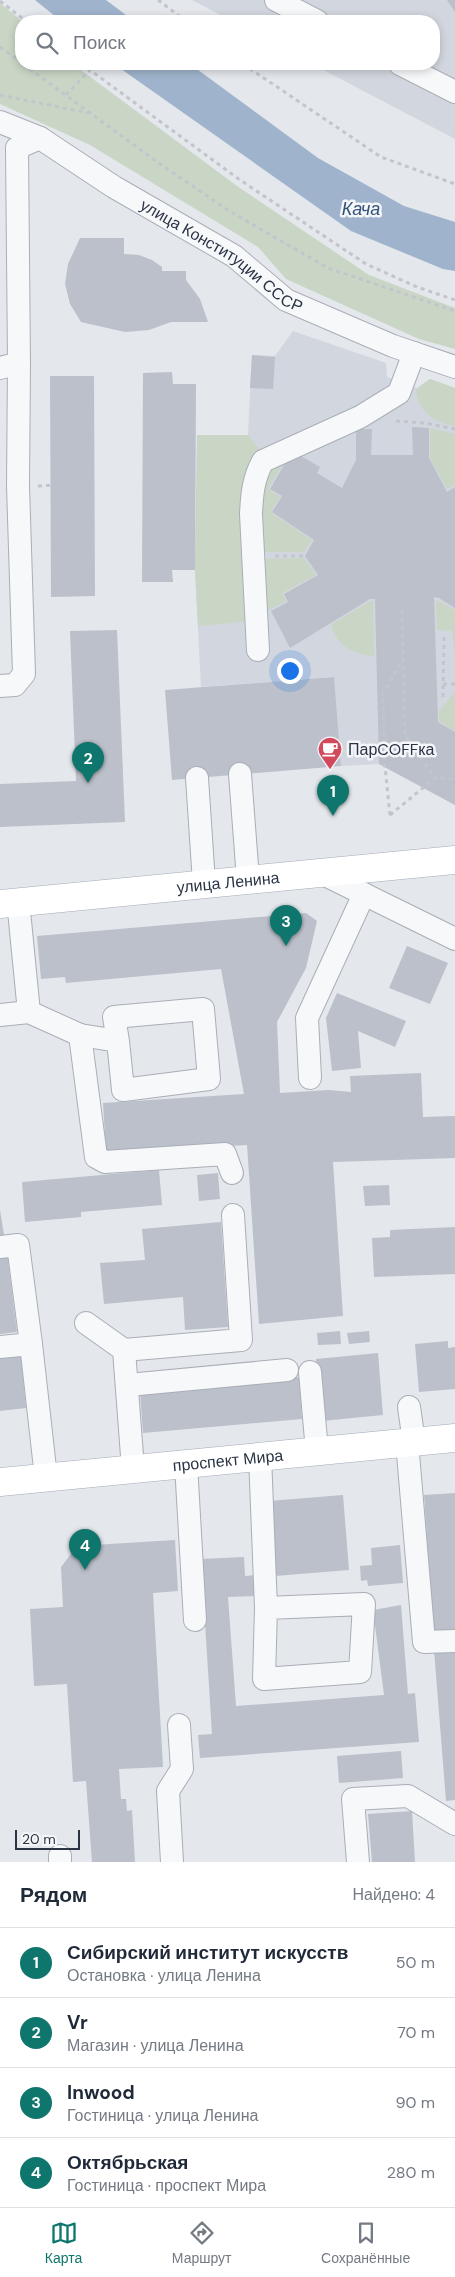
<!DOCTYPE html>
<html lang="ru">
<head>
<meta charset="utf-8">
<style>
	body { margin:0; font-family:"DM Sans",sans-serif; background:#f6f6f7; color:#1f2937 }
	.scale { position:absolute; left:15px; bottom:12px; width:65px; box-sizing:border-box; padding-left:5px; border:2px solid #2b3445; border-top:0; font-size:14px; line-height:18px; white-space:nowrap; color:#2b3445; -webkit-text-stroke:4px #f4f6f9; paint-order:stroke }
	.you { position:absolute; left:289px; top:670px; width:18px; height:18px; margin:-12px; border:4px solid #fff; border-radius:50%; background:#1a73e8; box-shadow:0 0 0 8px #1a73e833 }
	.badge { display:grid; place-items:center; width:32px; height:32px; border-radius:50%; background:#0f766e; color:#fff; font-size:16px; font-weight:700 }
	.pin { position:absolute; translate:-50% -41px; filter:drop-shadow(0 1px 2px #0008) }
	.pin::after { content:''; position:absolute; top:26px; width:18px; height:15px; background:inherit; clip-path:polygon(0 0,100% 0,50% 100%) }
	.list { margin:0; padding:0; list-style:none }
	h2 { display:flex; justify-content:space-between; align-items:center; height:65px; margin:0; padding:0 20px; font-size:21px }
	h2 small { font-size:16px; font-weight:400; color:#747a83 }
	.list li { display:grid; grid-template-columns:32px 1fr auto; gap:15px; align-items:center; box-sizing:border-box; height:70px; padding:0 20px; border-top:1px solid #e0e1e3 }
	.list b { display:block; font-size:19px; white-space:nowrap }
	.list p { margin:0; font-size:16px; white-space:nowrap; color:#747a83 }
	.list em { font-size:16px; font-style:normal; color:#747a83 }
	.icon { flex:none; width:28px; height:28px; fill:none; stroke:currentColor; stroke-width:2; stroke-linecap:round; stroke-linejoin:round }
	.map { position:relative; flex:none; width:455px; height:1862px; overflow:hidden }
	.search { position:absolute; background:#fff; box-shadow:0 2px 8px #0003; left:15px; right:15px; top:15px; height:55px; display:flex; align-items:center; gap:12px; box-sizing:border-box; padding:0 18px; border-radius:20px; color:#747a83; font-size:19px }
	.sheet { height:345px; background:#fff }
	nav { display:flex; justify-content:space-around; align-items:center; box-sizing:border-box; height:70px; border-top:1px solid #e0e1e3; background:#fff; font-size:14px; color:#747a83 }
	nav a { display:grid; justify-items:center; gap:2px }
	nav .on { color:#0f766e }
	.map>svg:first-child { display:block }
	.built { fill:#d2d6de }
	.green { fill:#c9d6c5 }
	.water { fill:#9fb4cc }
	.building { fill:#bbc0ca }
	.lines { fill:none; stroke-linecap:round; stroke-linejoin:round }
	.minor-casing { stroke:#a9aeb7; stroke-width:24 }
	.major-casing { stroke:#a3abb8; stroke-width:29 }
	.path { stroke:#c2c5cb; stroke-width:3; stroke-dasharray:4 4; stroke-linecap:butt }
	.minor { stroke:#f7f8fa; stroke-width:22 }
	.major { stroke:#fff; stroke-width:28 }
	.labels { text-anchor:middle; dominant-baseline:central; stroke-width:5; stroke-linejoin:round; paint-order:stroke }
	.street-label { font-size:16px; fill:#2b3445; stroke:#f4f6f9 }
	.poi-label { font-size:16px; fill:#2b3445; stroke:#f4f6f9; text-anchor:start }
	.water-label { font-size:18px; font-style:italic; fill:#34527a; stroke:#f4f6f9 }
</style>
</head>
<body>
<div class="map">
<svg width="455" height="1862" viewBox="0 0 455 1862">
	<rect width="100%" height="100%" fill="#e4e7ec"/>
	<!-- built -->
	<path class="built" d="M192 0H455V139L312 64H434V21H232Z
		M293 331 386 363 387 377 417 388 430 379 455 388V805L379 764 341 766 333 677 201 687 195 570 197 435H248L252 355 275 356Z"/>
	<!-- green -->
	<path class="green" d="M0 3 22 21 21 64H73L237 186 369 275 455 308V349L419 339 286 279 258 247 90 145 0 104Z
		M430 379 455 388V426C435 423 418 412 416 390Z
		M430 428 455 434V485L447 489 430 458Z
		M197 435H248L260 450 248 478 252 621 198 626 195 570Z
		M289 454 268 489 280 497 270 512 312 540 304 552H257L261 477Z
		M304 558 316 575 282 593 286 601 271 609 262 610 258 559Z
		M436 600 455 610V654L452 631 437 630Z
		M370 601H373L374 656C352 653 338 647 331 625Z
		M455 692V731L439 721V711Z"/>
	<!-- water -->
	<path class="water" d="M35 0H106L134 21H61Z
		M114 64H190L318 158 404 206 455 222V271L443 269 351 231Z"/>
	<!-- building -->
	<path class="building" d="M447 0H455V12Z
		M80 238H124V254L139 255 152 260 162 267V271H186V280L200 299 208 322H171L149 330 125 332 81 322 70 304 65 284 68 264Z
		M252 355 275 357 273 389 250 388Z
		M172 372 173 384H196L195 570H172L173 582H142L143 373Z
		M50 376H94L95 596 51 597Z
		M412 427 429 428V458L447 492 455 487V608L439 598 434 597 438 722 455 732V805L379 764 375 599H370L290 648 271 611 288 602 284 594 318 575 305 556 314 540 272 512 282 496 270 489 292 451 320 467 317 473 342 488 356 460V429H372L371 455H413Z
		M117 630 125 822 0 827V784L76 781 70 631Z
		M334 677 341 766 172 780 165 690Z
		M306 913 317 921 306 968 277 1022 280 1093 329 1090 351 1092 350 1076 421 1073 423 1117 455 1116V1158L333 1162 343 1316 259 1324 247 1145 106 1153 103 1103 244 1094 221 969 66 983 65 977 41 979 37 936Z
		M407 946 448 963 430 1004 389 988Z
		M337 993 406 1021 395 1047 358 1031 361 1068 332 1071 326 1018Z
		M159 1170 162 1205 81 1212V1217L25 1222 22 1182Z
		M218 1173 220 1199 199 1201 197 1175Z
		M389 1185 390 1205 365 1206 363 1186Z
		M0 1210 5 1241 0 1242Z
		M221 1222 228 1327 185 1330 183 1297 104 1304 100 1263 145 1260 142 1229Z
		M455 1227V1274L374 1277 372 1238 390 1237V1230Z
		M7 1252 17 1332 0 1334V1253Z
		M340 1331 341 1344 318 1345 317 1333Z
		M369 1331 370 1342 349 1344 347 1333Z
		M448 1341V1348L455 1347V1389L419 1392 415 1344Z
		M378 1353 383 1415 322 1421 316 1359Z
		M21 1354 26 1408 0 1411V1356Z
		M299 1377 302 1419 143 1433 140 1392Z
		M455 1493V1634L434 1635 424 1495Z
		M343 1495 349 1570 275 1576 269 1501Z
		M175 1540 178 1591 153 1593 163 1767 119 1769 121 1799H126L127 1811 132 1810 135 1862H92L86 1781 73 1782 67 1684 34 1686 30 1609 63 1607 61 1567 77 1546Z
		M400 1545 403 1583 368 1586 367 1580 361 1581 360 1566 372 1565 371 1548Z
		M244 1557 245 1576 256 1575 257 1596 228 1597 236 1706 384 1695 373 1610 401 1605 408 1694 415 1693 419 1742 200 1758 198 1735 212 1734 201 1559Z
		M455 1649V1800L446 1801 434 1650Z
		M401 1751 403 1778 339 1783 337 1756Z
		M412 1811 415 1862H372L368 1814Z"/>
	<g class="lines">
		<defs>
			<g id="minor">
				<path d="M276 0 317 21"/>
				<path d="M400 64 455 92"/>
				<path id="s1" d="M0 122 40 138 114 187 234 256 286 300 393 346 455 367"/>
				<path d="M0 368 19 363 17 148 40 138"/>
				<path d="M258 650 251 514C252 494 253 479 263 461L360 417 399 393 414 353"/>
				<path d="M0 686 15 685 24 674 18 486 19 363"/>
				<path d="M240 774 248 879"/>
				<path d="M197 778 204 883"/>
				<path d="M319 872 455 939"/>
				<path d="M18 901 29 1012 80 1035 118 1041 114 1017 203 1009 209 1079 123 1090 118 1041"/>
				<path d="M0 1015 29 1012"/>
				<path d="M80 1035 96 1157 105 1162 225 1154 232 1173"/>
				<path d="M310 1078 307 1018 364 894"/>
				<path d="M0 1247 18 1245 31 1344 46 1477"/>
				<path d="M86 1323 124 1350 133 1469"/>
				<path d="M0 1347 31 1344"/>
				<path d="M124 1350 241 1340 233 1215"/>
				<path d="M310 1372 317 1451"/>
				<path d="M128 1385 287 1370"/>
				<path d="M409 1407 414 1442"/>
				<path d="M407 1442 424 1642 455 1641"/>
				<path d="M260 1456 266 1608 264 1679 360 1672 364 1604 266 1608"/>
				<path d="M186 1464 195 1620"/>
				<path d="M60 1856V1862"/>
				<path d="M172 1862 168 1791 182 1769 179 1725"/>
				<path d="M358 1862 353 1799 408 1796 455 1824"/>
			</g>
			<g id="major">
				<path id="s2" d="M0 904 455 860"/>
				<path id="s3" d="M0 1482 455 1438"/>
			</g>
		</defs>
		<!-- minor casing -->
		<use href="#minor" class="minor-casing"/>
		<!-- major casing -->
		<use href="#major" class="major-casing"/>
		<!-- path -->
		<path class="path" d="M158 0 186 21
			M0 1 26 21
			M0 47 21 62
			M23 64 160 164 231 212 328 268 455 311
			M82 64 90 70
			M243 64 381 157 455 184
			M0 95 89 113
			M66 95 90 70 240 180 366 264 417 287 455 300
			M396 421 425 423 455 429
			M38 486 52 485
			M275 556H305
			M402 610 405 735 435 778
			M443 684H455
			M443 697 444 636
			M390 815 385 767 383 694 403 658
			M390 815 435 778 455 779"/>
		<!-- minor -->
		<use href="#minor" class="minor"/>
		<!-- major -->
		<use href="#major" class="major"/>
	</g>
	<!-- icons -->
	<defs>
		<symbol id="cafe-pin" viewBox="-11 -11 22 30"><path d="M0 17L-7.5 6A9.5 9.5 0 1 1 7.5 6Z" fill="#d1495b" stroke="#f4f6f9"/><path d="M-5.5-4.5H6V0H3Q3 3.5 0 3.5H-2.5Q-5.5 3.5-5.5 0ZM3-3.2v2h1.7v-2ZM-6 4.5H4V6H-6Z" fill="#fff"/></symbol>
	</defs>
	<g fill-rule="evenodd">
		<use href="#cafe-pin" x="316" y="735" width="28" height="38"/>
	</g>
	<g class="labels">
		<!-- street labels -->
		<g class="street-label">
			<text stroke="none"><textPath href="#s1" startOffset="260">улица Конституции СССР</textPath></text>
			<text stroke="none"><textPath href="#s2" startOffset="229">улица Ленина</textPath></text>
			<text stroke="none"><textPath href="#s3" startOffset="229">проспект Мира</textPath></text>
		</g>
		<!-- poi labels -->
		<g class="poi-label">
			<text x="348" y="749">ПарCOFFка</text>
		</g>
		<!-- water labels -->
		<g class="water-label">
			<text x="361" y="209">Кача</text>
		</g>
	</g>
</svg>
<div class="scale">20 m</div>
<div class="you"></div>
<div class="pin badge" style="left:333px;top:816px">1</div>
<div class="pin badge" style="left:88px;top:783px">2</div>
<div class="pin badge" style="left:286px;top:946px">3</div>
<div class="pin badge" style="left:85px;top:1570px">4</div>
<div class="search"><svg class="icon" aria-label="search" viewBox="0 0 24 24"><circle cx="10" cy="10" r="6"/><path d="M15 15l6 6"/></svg>Поиск</div>
</div>
<section class="sheet">
<h2>Рядом<small>Найдено: 4</small></h2>
<ul class="list">
<li><span class="badge">1</span><div><b>Сибирский институт искусств</b><p>Остановка · улица Ленина</p></div><em>50 m</em></li>
<li><span class="badge">2</span><div><b>Vr</b><p>Магазин · улица Ленина</p></div><em>70 m</em></li>
<li><span class="badge">3</span><div><b>Inwood</b><p>Гостиница · улица Ленина</p></div><em>90 m</em></li>
<li><span class="badge">4</span><div><b>Октябрьская</b><p>Гостиница · проспект Мира</p></div><em>280 m</em></li>
</ul>
</section>
<nav>
<a class="on"><svg class="icon" aria-label="map" viewBox="0 0 24 24"><path d="M3 6l6-2 6 2 6-2v14l-6 2-6-2-6 2zM9 4v14M15 6v14"/></svg>Карта</a>
<a><svg class="icon" aria-label="directions" viewBox="0 0 24 24"><path d="M12 3l9 9-9 9-9-9zM9 14v-3h6M13 9l2 2-2 2"/></svg>Маршрут</a>
<a><svg class="icon" aria-label="saved" viewBox="0 0 24 24"><path d="M7 4h10v16l-5-4-5 4z"/></svg>Сохранённые</a>
</nav>
</body>
</html>
